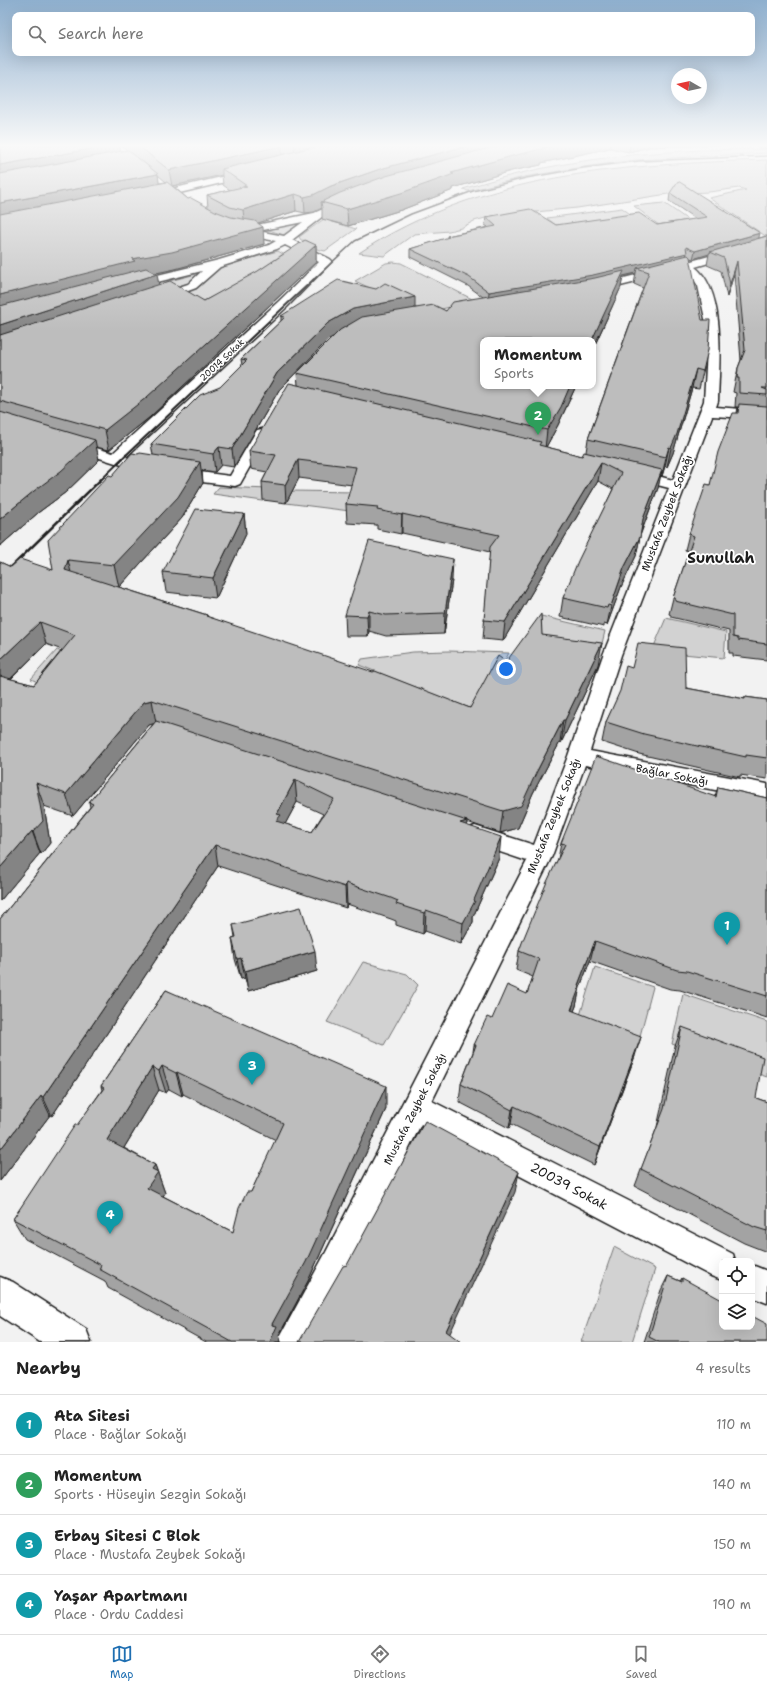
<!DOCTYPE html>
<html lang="en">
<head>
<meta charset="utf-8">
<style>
	body { margin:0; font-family:"Shantell Sans",sans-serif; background:#f6f6f6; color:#222 }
	.controls { position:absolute; right:12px; bottom:12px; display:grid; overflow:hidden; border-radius:8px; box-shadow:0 4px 16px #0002 }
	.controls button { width:36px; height:36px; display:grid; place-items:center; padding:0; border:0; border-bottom:1px solid #e0e0e0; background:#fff; color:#222; font:20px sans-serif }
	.compass { position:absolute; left:671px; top:68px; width:36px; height:36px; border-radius:50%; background:#fff; box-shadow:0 4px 16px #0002; rotate:279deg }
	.you { position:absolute; left:506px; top:669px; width:14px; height:14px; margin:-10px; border:3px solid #fff; border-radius:50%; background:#1a73e8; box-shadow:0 0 0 6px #1a73e833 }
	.badge { display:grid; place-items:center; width:26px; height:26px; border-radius:50%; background:#1f6fb2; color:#fff; font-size:13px; font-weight:700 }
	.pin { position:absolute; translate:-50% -33px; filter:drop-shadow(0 1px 2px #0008) }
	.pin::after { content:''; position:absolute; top:21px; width:14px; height:12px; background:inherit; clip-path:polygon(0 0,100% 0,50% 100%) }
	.popup { position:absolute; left:480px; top:337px; width:116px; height:52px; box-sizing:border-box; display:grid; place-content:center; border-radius:8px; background:#fff; filter:drop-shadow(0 1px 3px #0005); font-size:13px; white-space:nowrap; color:#767676 }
	.popup b { font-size:15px; color:#222 }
	.popup::after { content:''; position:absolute; left:50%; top:100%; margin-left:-8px; border:8px solid transparent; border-top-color:#fff }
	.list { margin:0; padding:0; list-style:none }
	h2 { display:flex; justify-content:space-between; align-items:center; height:52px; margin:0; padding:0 16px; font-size:17px }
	h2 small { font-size:13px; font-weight:400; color:#767676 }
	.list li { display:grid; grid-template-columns:26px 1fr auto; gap:12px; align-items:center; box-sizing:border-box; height:60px; padding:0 16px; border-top:1px solid #e0e0e0 }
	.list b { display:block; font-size:15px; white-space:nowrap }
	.list p { margin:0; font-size:13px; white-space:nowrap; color:#767676 }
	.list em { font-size:13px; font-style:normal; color:#767676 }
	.icon { flex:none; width:22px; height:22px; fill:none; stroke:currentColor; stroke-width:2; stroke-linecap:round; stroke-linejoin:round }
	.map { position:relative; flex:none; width:767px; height:1342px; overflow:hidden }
	.search { position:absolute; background:#fff; box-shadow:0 4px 16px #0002; left:12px; right:12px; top:12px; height:44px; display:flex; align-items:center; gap:10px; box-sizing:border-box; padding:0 14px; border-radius:8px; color:#767676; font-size:15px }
	.sheet { height:292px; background:#fff }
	nav { display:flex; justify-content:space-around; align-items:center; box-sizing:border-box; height:56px; border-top:1px solid #e0e0e0; background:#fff; font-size:11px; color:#767676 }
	nav a { display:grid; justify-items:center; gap:2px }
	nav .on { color:#1f6fb2 }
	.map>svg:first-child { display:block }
	.green { fill:#d2d2d2; stroke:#777 }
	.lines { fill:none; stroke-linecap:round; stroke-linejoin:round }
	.minor-casing { stroke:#1c1c1c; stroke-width:3 }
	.primary-casing { stroke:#1c1c1c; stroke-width:3 }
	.minor { fill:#fff; fill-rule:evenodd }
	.primary { fill:#fff; fill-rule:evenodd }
	.rail-far2 { stroke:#1c1c1c; stroke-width:1.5 }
	.rail-far1 { stroke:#1c1c1c; stroke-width:2 }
	.rail { stroke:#1c1c1c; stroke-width:2.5 }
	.wall { fill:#a3a3a3; stroke:#1c1c1c; fill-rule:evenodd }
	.shaded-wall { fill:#848484; stroke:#1c1c1c }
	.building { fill:#bdbdbd; stroke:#1c1c1c; fill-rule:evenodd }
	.labels { text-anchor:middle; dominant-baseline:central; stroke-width:3.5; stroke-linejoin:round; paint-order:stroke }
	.far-street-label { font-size:9px; fill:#1c1c1c; stroke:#fff }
	.street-label { font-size:11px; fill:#1c1c1c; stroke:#fff }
	.near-street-label { font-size:13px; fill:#1c1c1c; stroke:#fff }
	.district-label { font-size:15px; font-weight:bold; fill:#1c1c1c; stroke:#fff }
</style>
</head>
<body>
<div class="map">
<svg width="767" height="1342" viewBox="0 0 767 1342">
	<rect width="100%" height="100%" fill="#f2f2f2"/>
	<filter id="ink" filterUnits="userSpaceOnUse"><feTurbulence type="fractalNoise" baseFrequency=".025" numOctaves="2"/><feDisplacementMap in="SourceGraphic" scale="8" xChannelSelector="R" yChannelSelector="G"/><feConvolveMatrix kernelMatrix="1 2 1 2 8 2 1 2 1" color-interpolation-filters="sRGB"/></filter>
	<g filter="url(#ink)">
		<!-- green -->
		<path class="green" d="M737 149H767V153L636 160 583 167 524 177 468 191 463 189C553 160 643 151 737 149Z
			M767 160V237L709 198 746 190 739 188 709 192 668 194 577 208 493 216 474 221 461 228 449 231 414 234 384 256 359 253C479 173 627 164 767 160Z
			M664 203 695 225 664 229 634 206Z
			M622 208 637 219 562 230 547 218Z
			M324 219 356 229 325 251 309 247 308 241 301 240 299 237Z
			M294 223 299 226 284 235 266 229Z
			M278 251 283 254 206 307 180 296 195 287 219 267Z
			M393 262 401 263 476 301 424 313 355 281 386 263Z
			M204 272 193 282 174 290 166 282Z
			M219 487 269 489 263 501 213 494Z
			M292 491 355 492 350 511 286 503Z
			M541 616 605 631 600 652 542 646Z
			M666 618 726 632 724 658 652 651Z
			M57 650 76 658 53 689 31 679Z
			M449 651 509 653 476 711 359 665 362 659 413 652Z
			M363 962 407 974 418 985 384 1045 327 1022Z
			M595 967 653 987 636 1051 576 1028Z
			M683 994 767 1022V1077L672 1044Z
			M614 1247 655 1269 632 1342H581Z"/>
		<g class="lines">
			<defs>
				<path id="minor" d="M346 199 350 200 351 202 350 204 323 216 292 240 330 259 332 261 330 263 287 307 126 457 154 466 157 469 154 472H144L68 448 66 445 68 442 73 441 113 453 279 301 319 262 285 245 277 249 220 267 196 288 159 302 153 298 155 295 188 284 202 271 133 288 129 286 127 284 129 282 219 260 269 245 276 241 238 234 233 231 238 228 247 229 252 226 314 213ZM303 222 284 236 258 231Z
					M767 240V246L695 267C727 292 719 365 718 401L716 407 767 411V419L712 416 621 655 590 751 767 784V800L585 765 552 856 432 1101 733 1254 735 1261H722V1280L711 1276 421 1124 348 1274 310 1342H277L326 1252 527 861 467 841 464 835 467 829 475 826 534 845 568 756 603 655 669 488 630 478 627 475 630 472 635 470 673 480 704 401 708 333 698 286 692 276 685 270 596 292 590 288 592 286 684 263Z
					M262 429 267 430 269 433 240 484 235 486 177 479 172 477 169 474 172 471 177 469 230 476 255 433 257 430Z
					M752 1265 767 1271V1303L752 1297Z"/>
				<path id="primary" d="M251 170 257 173 255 175 150 200 144 197 146 195Z
					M0 1277 13 1282 86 1329 91 1342H40L0 1316Z"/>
			</defs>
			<!-- minor casing -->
			<use href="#minor" class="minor-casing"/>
			<!-- primary casing -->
			<use href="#primary" class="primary-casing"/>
			<!-- minor -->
			<use href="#minor" class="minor"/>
			<!-- primary -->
			<use href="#primary" class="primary"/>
			<!-- rail-far2 -->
			<path class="rail-far2" d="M313 280 355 241 411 214 473 191 526 178 583 168 639 161 767 156"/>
			<!-- rail-far1 -->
			<path class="rail-far1" d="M125 456 314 279"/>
			<!-- rail -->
			<path class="rail" d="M0 578 126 455"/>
		</g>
		<!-- wall -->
		<path class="wall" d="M0 144H743L649 147 629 152 610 148 541 163V165L511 171 453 188V190L401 210 348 226 322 219V208L314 212 305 213 296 211 258 223 264 244 175 269 156 273 159 285 204 301 316 245V262L150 417 109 450 96 447 99 460 66 492 39 512 0 546ZM119 144 127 150 121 151ZM158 175 166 182 159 183ZM222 175 223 185 230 190 207 195 208 208 188 199 173 186Z
			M757 144H767V148H759Z
			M670 193 759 238 767 236V660L733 656V653H729V631L671 617V615L669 614 673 598 689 551 685 550 689 534 710 485 737 413 738 407H735L736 393 733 392 735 382 738 368 741 360 734 274 727 297 721 271 707 265 709 254 693 259 690 258 704 368 699 389 692 388 673 453 667 467 665 466 662 476H660L658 488 640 536 636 556 621 587 607 625 604 624V627L560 617 563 598 613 489 598 481 503 641 483 639 490 552 402 533 401 534 377 529V525L347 523 346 504 352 485 299 478 286 503 263 500 262 482 267 472 251 469 249 451 298 385 297 373 333 337 329 339 279 390 234 467 221 465 215 472 202 470 203 483 182 518 119 587 207 615 208 617 470 708 506 662 542 635 598 665 561 743 560 742 533 793 518 828 500 833 467 822V825L499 858 473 917V922L461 944 425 931 423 934 396 925V921L391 919 347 904 346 908 218 866 52 1116 50 1115 0 1181V919L90 807 89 802 154 723 149 725 73 816 44 806 50 843 41 854 40 853 0 901V562L11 567 53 570 112 476 138 454 153 455 151 444 220 387 242 365 241 359 281 321V316L415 308 446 311 483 297 468 286 410 257V249L447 238V236L488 227 485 225 486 217 556 225H657L696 219 669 201ZM636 273 634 284 643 288 588 439 586 452 582 456 546 447 558 425 576 386H483L593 340V349L621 287 623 276ZM46 644 62 650 34 685 11 679ZM297 802 323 814 312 832 285 824Z
			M244 514 246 534 216 598 166 592 163 572Z
			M452 580 444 634 386 636 369 631 368 636H346L345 615Z
			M632 668 686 688 745 699V697L767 700V779L740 775V777L639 754 602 742 606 722Z
			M718 787 767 798V1018L680 990 670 989 590 961 580 987 576 1006 574 1011 635 1056 594 1165 511 1124 509 1128 459 1102 461 1084 473 1052 474 1045 492 1019 527 994 533 977 516 970 519 951 558 859 561 843 715 796Z
			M233 925 317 971 248 991 245 978 241 979 235 959 232 938 235 937Z
			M166 990 386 1109 308 1281 279 1335 281 1342H206L108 1288 105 1281 25 1239 13 1219 102 1090 101 1086ZM169 1089 182 1096 183 1094 276 1140 251 1192 233 1232 163 1196 165 1193 155 1165 124 1148 159 1090 166 1093Z
			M682 1027 756 1098 767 1102V1252L744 1243 635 1186 657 1127 675 1046Z
			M668 1276 680 1281 682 1278 767 1342H644L661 1290Z"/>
		<!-- shaded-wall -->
		<path class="shaded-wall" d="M119 144 122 159 0 182V165Z
			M294 144H353L295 158Z
			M474 144H528L321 202 322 208 314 212 305 213 304 197 331 186 380 169Z
			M562 144H611L610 148 541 163V165L511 171 453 188V190L401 210 348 226 347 209 451 173 541 148Z
			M630 144H649V147L629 152Z
			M282 146V161L222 169V175L172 186 169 170Z
			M158 174 160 191 0 220V203Z
			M295 194 296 211 245 227 243 210Z
			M263 227 264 244 175 269 137 277 0 314V295L132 259Z
			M760 233 758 241 710 252 709 254 693 259 695 251Z
			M316 245V262L150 417 109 450 105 430Z
			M687 253 685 261 637 268 636 273 623 276 621 287 593 349V340H592L488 301 489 292Z
			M737 261 734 274 727 297 730 284Z
			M157 274 160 292 0 345V325Z
			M415 297V313L354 326 329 339 279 390 234 467 232 449 277 373 328 323 353 309Z
			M696 369 692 388 673 453 667 467 671 448Z
			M570 386H576L558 425 545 449 547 430Z
			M95 440 99 460 66 492 39 512 0 546V519Z
			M219 447 221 465 215 472 213 454Z
			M669 447 665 466 662 476 666 457Z
			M298 460 299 478 286 503 285 485Z
			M200 462 203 483 182 518 119 587 114 565Z
			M601 463 598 481 503 641 505 622Z
			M662 470 658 488 639 537 643 519Z
			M244 514 246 534 216 598 213 578Z
			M402 514V533L401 534 402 515Z
			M640 537 636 556 621 587 607 625 611 606 624 568Z
			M453 559 452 580 444 634 445 613Z
			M68 560 73 581 65 570Z
			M369 611V631L368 636 367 616Z
			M40 622 46 644 0 689V660Z
			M602 643 598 665 561 743 565 720Z
			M152 700 156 723 149 725 73 816 66 794 144 702Z
			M563 720 560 742 533 793 518 828 500 833 503 811 537 771Z
			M295 780 297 802 282 830 276 821 277 814Z
			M36 783 44 806 50 843 41 854 33 832Z
			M467 821 465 842 460 823Z
			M32 831 40 853 0 901V868Z
			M501 837 499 858 473 917V922L461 944 463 923Z
			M215 845 218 866 52 1116 43 1097Z
			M346 883 347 904 346 908 345 887Z
			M426 910 425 931 423 934 424 913Z
			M595 941 590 961 580 987 576 1006 567 1029 578 985Z
			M315 951 317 971 248 991 245 971Z
			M241 958 245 978 241 979 237 959Z
			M641 1037 635 1056 594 1165 600 1147Z
			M162 1066 169 1089 166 1093 159 1071Z
			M152 1067 159 1090 116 1161 107 1140Z
			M177 1072 183 1094 182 1096 176 1073Z
			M386 1086V1109L308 1281 279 1335 281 1342H270L272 1324Z
			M41 1096 50 1115 0 1181V1150Z
			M514 1106 511 1124 509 1128 512 1110Z
			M155 1165 165 1193 155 1209 147 1188 152 1169Z
			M519 1172 515 1192 446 1342V1331Z"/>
		<!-- building -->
		<path class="building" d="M0 144H119L0 165Z
			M136 144H278L282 146 169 170Z
			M326 144H474L380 169 331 186 313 195 304 197 295 194 243 210 230 207 207 195 247 186 222 169Z
			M504 144H562L541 148 542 149 512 156 451 173 454 174 401 193 347 209 321 202 340 193 386 176Z
			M128 150 158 174 0 203V174Z
			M678 181 760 233 695 251 686 247 687 253 593 275 489 292 469 277 410 249 449 237 447 236 496 226 486 217 530 209 556 225 639 213 657 225 707 217 670 193Z
			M167 182 188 199 191 198 215 211 231 217 255 221 263 227 172 252 132 259 135 261 0 295V214Z
			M767 236V388H762L767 390V395L739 393V378H737L738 368 745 350 737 261 730 284 724 258 710 252Z
			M305 240 316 245 147 397 105 430 0 401V335L170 281 204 301 258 271Z
			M688 255 690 257 702 320H710L708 350 703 371 696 369 677 434 671 448 669 447 666 457 588 439 649 272 637 268Z
			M146 268 157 274 0 325V306Z
			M624 271 592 340H483V386H570L561 407 547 430 297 373 340 330 362 317 434 305 446 311 453 302 595 278Z
			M338 280 376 289 385 283 415 297 353 309 328 323 277 373 232 449 219 447 213 454 151 444 200 395 220 387 247 360 241 359 285 317 281 316Z
			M289 383 541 442 539 445 582 456 584 452 662 470 643 519 640 537 624 568 611 606 608 605 607 608 563 598 578 561 621 473 601 463 505 622 484 620 490 547 499 535 402 514V515L377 510 378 507 346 504 356 467 298 460 285 485 262 482 276 455 249 451Z
			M739 404 767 406V644L738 640V638L733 637V615L675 601V599L673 598 694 536 689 534 706 484 710 485 718 452 733 413H738Z
			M0 412 95 440 61 471 34 491 0 519Z
			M132 453 138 454 140 453 200 462 178 497 114 565 68 560 65 570 207 615 206 616 373 672 375 671 470 708 498 656 506 662 541 614 542 635 602 643 565 720H563L537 771 521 806 503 811 152 700 144 702 66 794 36 783 43 821 33 832 32 831 0 868V676L34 685 75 635 40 622 0 660V562L11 567 20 559 53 570 48 540 109 475 112 476Z
			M196 509 244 514 213 578 163 572Z
			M369 541 453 559 445 613 386 615 369 611 367 616 345 615Z
			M638 643 685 648 686 688 745 699V697L767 700V758L746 755V757L644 734 606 722 620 691 626 666 632 668Z
			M156 721 467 821 460 823 501 837 474 900 475 901 463 923 426 910 424 913 396 904 398 901 391 898 346 883 345 887 215 845 43 1097 41 1096 0 1150V919L93 804 89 802ZM295 780 334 799 312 832 276 821 281 815 277 814Z
			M596 756 716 797 718 787 767 798V996L687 971 677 970 595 941 578 985 580 986 571 1010 641 1037 600 1147 514 1106 512 1110 461 1084 476 1045H474L487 1017 492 1019 507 985 527 994 539 959 519 951 523 940 546 884 565 844 561 843Z
			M301 907 315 951 245 971 241 958 237 959 232 938 236 937 233 925Z
			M166 990 386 1086 306 1262 272 1324V1325L277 1326 270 1342H232L99 1269 101 1265 13 1219 75 1125H77L104 1088 101 1086ZM162 1066 176 1073 177 1072 283 1123 251 1192H247L239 1208 233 1232 147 1188 158 1172 152 1169 155 1165 107 1140 152 1067 159 1071Z
			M682 1027 763 1057 756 1098 767 1102V1231L754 1227 641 1169 664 1109Z
			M425 1121 519 1172 446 1331 461 1342H299L343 1266 347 1265Z
			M668 1276 682 1282V1278L722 1300V1327H752V1316L767 1324V1342H659L649 1337Z"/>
	</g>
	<!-- sky -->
	<linearGradient id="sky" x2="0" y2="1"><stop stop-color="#8eafce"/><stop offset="0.44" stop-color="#f9f9f9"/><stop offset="1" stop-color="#f9f9f9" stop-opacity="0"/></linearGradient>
	<rect width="767" height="331" fill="url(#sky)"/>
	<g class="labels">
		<!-- far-street labels -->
		<g class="far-street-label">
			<text transform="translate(222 360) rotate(-43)">20014 Sokak</text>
		</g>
		<!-- street labels -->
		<g class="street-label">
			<text transform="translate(667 513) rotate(-69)">Mustafa Zeybek Sokağı</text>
			<text transform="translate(672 775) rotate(11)">Bağlar Sokağı</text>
			<text transform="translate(554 816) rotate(-68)">Mustafa Zeybek Sokağı</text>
			<text transform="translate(415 1109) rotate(-63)">Mustafa Zeybek Sokağı</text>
		</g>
		<!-- near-street labels -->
		<g class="near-street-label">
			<text transform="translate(569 1186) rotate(28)">20039 Sokak</text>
		</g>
		<!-- district labels -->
		<g class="district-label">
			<text x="721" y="558">Sunullah</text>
		</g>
	</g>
</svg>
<div class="controls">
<button><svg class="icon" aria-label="locate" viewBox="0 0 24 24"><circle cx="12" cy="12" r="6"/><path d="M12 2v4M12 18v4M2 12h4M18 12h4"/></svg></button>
<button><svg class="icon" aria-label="layers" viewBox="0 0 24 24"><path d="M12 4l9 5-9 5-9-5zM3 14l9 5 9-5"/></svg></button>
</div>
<svg class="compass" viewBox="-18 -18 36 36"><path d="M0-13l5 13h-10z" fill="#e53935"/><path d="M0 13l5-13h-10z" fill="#767676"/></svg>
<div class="you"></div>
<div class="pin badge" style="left:727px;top:945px;background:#0f9aa8">1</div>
<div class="pin badge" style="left:538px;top:435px;background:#2e9e5b">2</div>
<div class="popup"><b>Momentum</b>Sports</div>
<div class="pin badge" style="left:252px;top:1085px;background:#0f9aa8">3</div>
<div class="pin badge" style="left:110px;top:1234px;background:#0f9aa8">4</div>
<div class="search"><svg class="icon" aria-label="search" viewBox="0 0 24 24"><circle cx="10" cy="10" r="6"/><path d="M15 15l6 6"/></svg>Search here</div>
</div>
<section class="sheet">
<h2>Nearby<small>4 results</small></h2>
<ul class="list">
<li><span class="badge" style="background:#0f9aa8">1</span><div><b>Ata Sitesi</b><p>Place · Bağlar Sokağı</p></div><em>110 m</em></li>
<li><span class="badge" style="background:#2e9e5b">2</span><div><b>Momentum</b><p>Sports · Hüseyin Sezgin Sokağı</p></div><em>140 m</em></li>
<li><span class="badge" style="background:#0f9aa8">3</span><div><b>Erbay Sitesi C Blok</b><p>Place · Mustafa Zeybek Sokağı</p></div><em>150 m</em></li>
<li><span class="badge" style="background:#0f9aa8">4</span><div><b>Yaşar Apartmanı</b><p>Place · Ordu Caddesi</p></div><em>190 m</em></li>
</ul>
</section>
<nav>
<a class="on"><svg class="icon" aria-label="map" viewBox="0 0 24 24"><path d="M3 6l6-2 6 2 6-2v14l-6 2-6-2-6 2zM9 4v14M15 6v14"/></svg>Map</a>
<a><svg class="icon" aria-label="directions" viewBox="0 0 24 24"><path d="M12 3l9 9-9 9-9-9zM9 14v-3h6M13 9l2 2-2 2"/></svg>Directions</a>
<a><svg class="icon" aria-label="saved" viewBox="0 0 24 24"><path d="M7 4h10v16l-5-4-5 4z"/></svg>Saved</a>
</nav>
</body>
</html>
